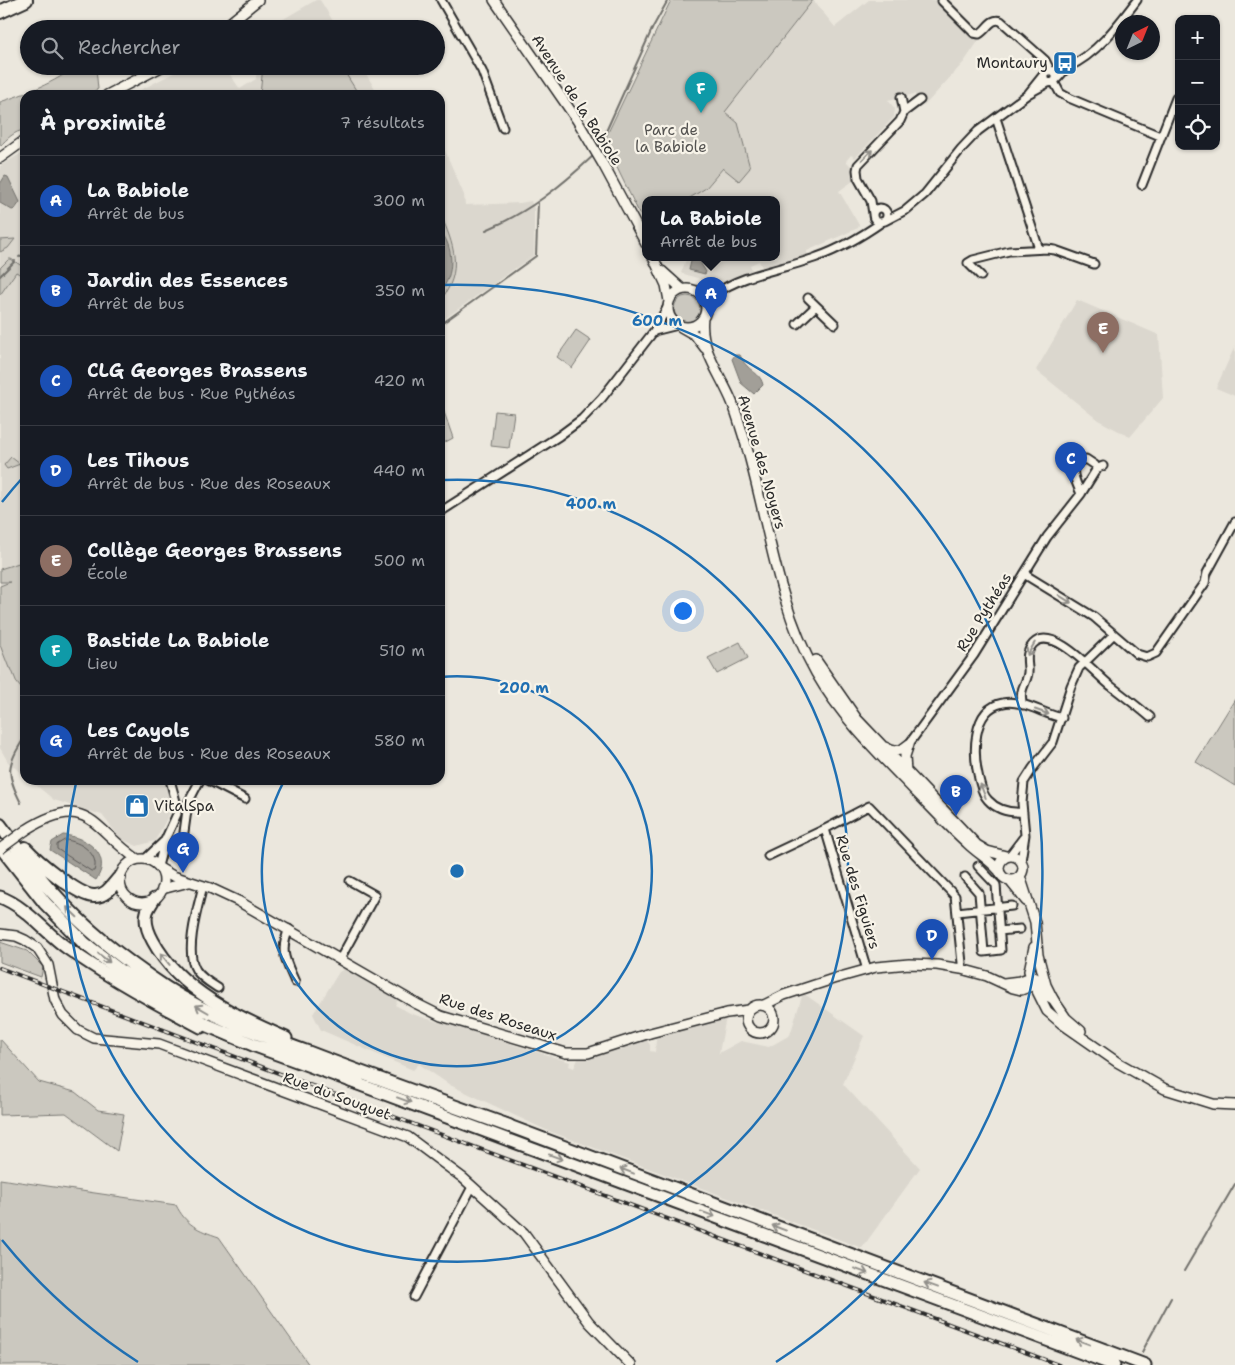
<!DOCTYPE html>
<html lang="fr">
<head>
<meta charset="utf-8">
<style>
	body { margin:0; font-family:"Shantell Sans",sans-serif; background:#20242c; color:#f1f3f6 }
	.controls { position:absolute; right:15px; top:15px; display:grid; overflow:hidden; border-radius:10px; box-shadow:0 1px 4px #0004 }
	.controls button { width:45px; height:45px; display:grid; place-items:center; padding:0; border:0; border-bottom:1px solid #363941; background:#171b24; color:#f1f3f6; font:25px sans-serif }
	.compass { position:absolute; left:1115px; top:15px; width:45px; height:45px; border-radius:50%; background:#171b24; box-shadow:0 1px 4px #0004; rotate:43deg }
	.you { position:absolute; left:682px; top:610px; width:18px; height:18px; margin:-12px; border:4px solid #fff; border-radius:50%; background:#1a73e8; box-shadow:0 0 0 8px #1a73e833 }
	.badge { display:grid; place-items:center; width:32px; height:32px; border-radius:50%; background:#1a73e8; color:#fff; font-size:16px; font-weight:700 }
	.pin { position:absolute; translate:-50% -41px; filter:drop-shadow(0 1px 2px #0008) }
	.pin::after { content:''; position:absolute; top:26px; width:18px; height:15px; background:inherit; clip-path:polygon(0 0,100% 0,50% 100%) }
	.popup { position:absolute; left:642px; top:196px; width:138px; height:65px; box-sizing:border-box; display:grid; place-content:center; border-radius:10px; background:#171b24; filter:drop-shadow(0 1px 4px #0005); font-size:16px; white-space:nowrap; color:#9ea1a6 }
	.popup b { font-size:19px; color:#f1f3f6 }
	.popup::after { content:''; position:absolute; left:50%; top:100%; margin-left:-10px; border:10px solid transparent; border-top-color:#171b24 }
	.list { margin:0; padding:0; list-style:none }
	h2 { display:flex; justify-content:space-between; align-items:center; height:65px; margin:0; padding:0 20px; font-size:21px }
	h2 small { font-size:16px; font-weight:400; color:#9ea1a6 }
	.list li { display:grid; grid-template-columns:32px 1fr auto; gap:15px; align-items:center; box-sizing:border-box; height:90px; padding:0 20px; border-top:1px solid #363941 }
	.list b { display:block; font-size:19px; white-space:nowrap }
	.list p { margin:0; font-size:16px; white-space:nowrap; color:#9ea1a6 }
	.list em { font-size:16px; font-style:normal; color:#9ea1a6 }
	.icon { flex:none; width:28px; height:28px; fill:none; stroke:currentColor; stroke-width:2; stroke-linecap:round; stroke-linejoin:round }
	.map { position:relative; flex:none; width:1235px; height:1365px; overflow:hidden }
	.search { position:absolute; background:#171b24; box-shadow:0 1px 4px #0004; left:20px; top:20px; width:425px; height:55px; display:flex; align-items:center; gap:12px; box-sizing:border-box; padding:0 18px; border-radius:28px; color:#9ea1a6; font-size:19px }
	.panel { position:absolute; background:#171b24; box-shadow:0 1px 4px #0004; left:20px; top:90px; width:425px; height:695px; border-radius:15px }
	.map>svg:first-child { display:block }
	.built { fill:#dbd7ce }
	.green { fill:#cbc8bf; stroke:#7b7a75 }
	.water { fill:#a29f98; stroke:#72716c }
	.lines { fill:none; stroke-linecap:round; stroke-linejoin:round }
	.shore { stroke:#5b5957; stroke-width:1 }
	.stream { stroke:#72716c; stroke-width:2 }
	.minor-casing { stroke:#2b2b2b; stroke-width:11 }
	.tertiary-casing { stroke:#2b2b2b; stroke-width:12 }
	.secondary-casing { stroke:#2b2b2b; stroke-width:12 }
	.trunk-casing { stroke:#2b2b2b; stroke-width:15 }
	.motorway-casing { stroke:#2b2b2b; stroke-width:16 }
	.minor { stroke:#f7f3e8; stroke-width:7 }
	.tertiary { stroke:#f7f3e8; stroke-width:9 }
	.secondary { stroke:#f7f3e8; stroke-width:9 }
	.trunk { stroke:#f7f3e8; stroke-width:11 }
	.motorway { stroke:#f7f3e8; stroke-width:12 }
	.rail-casing { stroke:#2b2b2b; stroke-width:4 }
	.rail { stroke:#f7f3e8; stroke-width:2; stroke-dasharray:5.5; stroke-linecap:butt }
	.secondary-bridge-casing { stroke:#2b2b2b; stroke-width:12; stroke-linecap:butt }
	.secondary-bridge { stroke:#f7f3e8; stroke-width:9 }
	.oneway { stroke:#918f8a }
	.ring { fill:none; stroke:#1f6fb2; stroke-width:2.5 }
	.labels { text-anchor:middle; dominant-baseline:central; stroke-width:4.5; stroke-linejoin:round; paint-order:stroke }
	.poi-label { font-size:15px; fill:#2b2b2b; stroke:#f7f3e8; text-anchor:end }
	.street-label { font-size:15px; fill:#2b2b2b; stroke:#f7f3e8 }
	.park-label { font-size:15px; fill:#535250; stroke:#f7f3e8 }
	.centre { fill:#1f6fb2; stroke:#f7f3e8; stroke-width:2.5 }
	.ring-label { font-size:15px; text-anchor:middle; font-weight:bold; fill:#1f6fb2; stroke:#f7f3e8; stroke-width:4.5; stroke-linejoin:round; paint-order:stroke }
</style>
</head>
<body>
<div class="map">
<svg width="1235" height="1365" viewBox="0 0 1235 1365">
	<rect width="100%" height="100%" fill="#ebe7dd"/>
	<filter id="ink" filterUnits="userSpaceOnUse"><feTurbulence type="fractalNoise" baseFrequency=".02" numOctaves="2"/><feDisplacementMap in="SourceGraphic" scale="10" xChannelSelector="R" yChannelSelector="G"/><feConvolveMatrix kernelMatrix="1 2 1 2 8 2 1 2 1" color-interpolation-filters="sRGB"/></filter>
	<g filter="url(#ink)">
		<!-- built -->
		<path class="built" d="M316 0H320L338 29H271L275 24Z
			M813 0 835 27 869 0H938L979 40 964 62 925 105 914 94 888 100 895 109 894 117 855 158 851 155 846 161 852 167 853 181 839 191 859 225 858 228 807 251V255L762 267 759 261 750 265 752 270 719 285 681 273 687 257H776V199H688L706 188 723 168 724 112Z
			M187 66H224L240 89 256 79 257 66H361L379 95H131Z
			M440 139 464 195 465 205 520 203 531 201 534 209V255L440 322Z
			M25 151V776L8 762 0 748V166Z
			M1077 300 1159 335 1163 398 1130 437 1098 420 1036 370Z
			M1235 346V396L1216 388Z
			M30 780H164L173 807 155 841 137 846 121 839 102 815 54 800Z
			M344 969 350 971 398 1000 395 1005 412 1014 438 1022 440 1019 511 1042V1044L570 1062 569 1066 574 1068 578 1059 641 1040 646 1039 650 1045V1051L655 1052 656 1040 662 1033 726 1017 719 1053 741 1041 769 1047 790 1035 803 993 864 1036 843 1084 920 1168 862 1248 546 1130 450 1085 419 1064 413 1070 321 1030 313 1014 339 972Z"/>
		<!-- green -->
		<path class="green" d="M671 0H813L725 112 738 123 750 168 739 181 723 168 706 188 688 199H646V224L645 225 604 141Z
			M74 66 96 68 98 89 87 95H25V130C14 131 7 139 0 146V102C21 95 59 82 74 66Z
			M263 66H341L359 95H260Z
			M440 213C454 245 464 271 440 301Z
			M15 239 8 248 0 252V240Z
			M9 259H11L25 268V277L16 272 0 295V268Z
			M674 309a13 13 0 1 1 26 0a13 13 0 1 1-26 0Z
			M576 330 591 340 572 368 557 357Z
			M440 406H442L453 438 440 445Z
			M495 411 514 413 509 448 491 446Z
			M11 457 20 464 7 469 4 465Z
			M25 561V693L17 683 11 668H9L0 645V586L10 582H0V569Z
			M740 642 748 658 717 674 708 658Z
			M1235 699V786L1196 762Z
			M0 942 27 951 43 967 41 977 0 962Z
			M0 1039 39 1082 75 1092 98 1110 124 1114 117 1151 66 1113 0 1115Z
			M0 1179 176 1205C186 1225 198 1230 219 1237L309 1365H0Z"/>
		<!-- water -->
		<path class="water" d="M5 176 8 177 20 202 15 209 12 210 0 203V184Z
			M440 231C454 246 455 276 440 291Z
			M692 257H697L706 272 705 274 689 270Z
			M735 355H740C742 359 744 363 747 366 754 373 761 375 763 385L754 394 741 383 732 359Z
			M63 835C80 836 105 848 101 869 100 873 98 877 96 880L50 850 52 842Z"/>
		<g class="lines">
			<!-- shore -->
			<path class="shore" d="M65 840C80 841 100 854 94 871H91L57 849V845Z"/>
			<!-- stream -->
			<path class="stream" d="M599 147 653 27 668 0
				M486 230C529 212 560 187 594 155
				M19 257 25 253
				M0 276 15 261
				M440 325 536 256 538 203
				M21 803C6 773 6 765 25 737
				M1184 1271 1235 1184
				M1142 1352 1171 1298"/>
			<defs>
				<path id="minor" d="M441 0 482 71 503 128
					M942 1 974 33 979 34C987 30 991 17 1001 21L1045 60 1050 70
					M1068 67C1097 54 1118 25 1137 0
					M1053 71 1068 67C1060 73 1054 89 1044 80V74L1047 71H1053L1056 74V79
					M1044 74 1028 94 1048 83
					M1054 82 1060 93 1069 98 1160 136
					M904 112 920 100
					M996 118 1039 249
					M1142 185 1176 98
					M873 215a7 7 0 1 1 14 0a7 7 0 1 1-14 0Z
					M873 214 871 201 858 178 857 170 858 165 900 121 904 112 901 97
					M885 221 906 210 925 194 961 149 978 131 1028 94
					M981 276 968 263 973 260 1009 251 1047 249 1055 250 1094 264
					M701 296 716 294
					M808 298 835 324
					M706 306C709 302 712 297 716 294 738 275 789 268 817 257 840 249 862 236 882 222
					M797 324 816 306
					M654 331 678 325
					M1096 469 1103 466
					M440 512 559 436 582 419 602 398 654 331 668 306
					M1024 574 1094 617 1137 654 1147 657 1156 653 1205 583 1207 573 1235 522
					M1023 705C1017 687 1030 682 1028 668 1027 658 1026 652 1033 644 1053 623 1096 675 1111 686 1124 696 1137 706 1150 717
					M909 744 974 655 1047 537 1081 494 1096 470 1095 465 1086 459C1065 465 1076 481 1081 494
					M208 780 245 799
					M1023 812C1009 813 997 810 988 800 982 794 981 786 979 779 973 755 971 709 1003 703 1022 699 1043 714 1062 718
					M184 832 188 803 200 780
					M1010 855 1023 838
					M768 856 825 829
					M145 859 163 842
					M1021 861 1025 835 1022 803 1024 782 1033 768 1053 742 1071 686 1079 668 1114 634
					M158 866 165 840 177 814V805L170 780
					M965 877 979 893 984 952 1001 950 996 885 978 866
					M203 886C198 906 184 952 196 970 201 978 210 983 218 988
					M957 912 1012 906
					M289 929C279 952 286 961 295 982
					M999 931 1020 929
					M340 959 375 895 350 881
					M867 970 825 829 869 806 955 896 962 963 961 969
					M414 1297 472 1187"/>
				<path id="tertiary" d="M494 0 577 120 604 166 646 244
					M653 257 666 285 669 301
					M662 271 682 289
					M668 308a19 19 0 1 1 38 0a19 19 0 1 1-38 0Z
					M703 318C699 348 721 375 732 402 737 414 740 426 744 438 768 516 775 601 816 673 841 717 878 753 913 789 931 807 948 826 967 843 977 853 989 859 998 870
					M681 327 695 335 705 348
					M816 660 857 719 977 845 987 851 1006 856
					M885 747 893 751 901 750 909 744
					M906 772 905 756 909 744
					M999 868a12 12 0 1 1 24 0a12 12 0 1 1-24 0Z
					M1020 876 1035 922 1038 955 1046 985 1053 999
					M1009 880 1026 901
					M0 934 16 936 25 940 37 948 48 965 55 1000 63 1015 78 1030 94 1038 159 1044 408 1137 463 1178 524 1233 589 1322 631 1365
					M1033 982 1029 971 1034 947"/>
				<path id="secondary" d="M222 29 258 0
					M107 95 163 66
					M0 158 25 140
					M26 830C88 791 91 827 137 859
					M120 881a22 22 0 1 1 44 0a22 22 0 1 1-44 0Z
					M161 869 173 876 210 888 238 901 417 1004 441 1016 566 1053H588L650 1033 727 1013 749 1010
					M162 889 189 882
					M1004 983 1020 981 1031 977 1036 978 1046 995 1053 999 1066 1018 1081 1031
					M746 1019a14 14 0 1 1 28 0a14 14 0 1 1-28 0Z
					M764 1005 784 995 833 979 876 967 909 964 937 965 961 969 987 976 1013 988 1021 990 1034 985 1047 1011 1061 1023 1117 1062 1165 1089 1213 1104 1235 1105"/>
				<path id="trunk" d="M0 897C25 906 45 932 67 948 109 978 155 1003 201 1027
					M154 899C152 903 148 908 147 912 144 922 148 932 153 941 180 991 237 1017 286 1038
					M350 1081 1114 1365
					M501 1123 1145 1365"/>
				<path id="motorway" d="M0 12 26 0
					M0 825C18 849 35 874 56 896 87 931 127 962 166 988 210 1016 258 1034 307 1052 374 1078 442 1102 509 1126
					M0 846 45 903 84 943 119 970 207 1025 254 1045 358 1083
					M25 848C36 860 79 897 95 896 106 896 112 886 119 878"/>
			</defs>
			<!-- minor casing -->
			<use href="#minor" class="minor-casing"/>
			<!-- tertiary casing -->
			<use href="#tertiary" class="tertiary-casing"/>
			<!-- secondary casing -->
			<use href="#secondary" class="secondary-casing"/>
			<!-- trunk casing -->
			<use href="#trunk" class="trunk-casing"/>
			<!-- motorway casing -->
			<use href="#motorway" class="motorway-casing"/>
			<!-- minor -->
			<use href="#minor" class="minor"/>
			<!-- tertiary -->
			<use href="#tertiary" class="tertiary"/>
			<!-- secondary -->
			<use href="#secondary" class="secondary"/>
			<!-- trunk -->
			<use href="#trunk" class="trunk"/>
			<!-- motorway -->
			<use href="#motorway" class="motorway"/>
			<defs>
				<path id="rail" d="M0 968 429 1130 1059 1365"/>
			</defs>
			<!-- rail casing -->
			<use href="#rail" class="rail-casing"/>
			<!-- rail -->
			<use href="#rail" class="rail"/>
			<defs>
				<path id="secondary-bridge" d="M0 849 26 830"/>
			</defs>
			<!-- secondary-bridge casing -->
			<use href="#secondary-bridge" class="secondary-bridge-casing"/>
			<!-- secondary-bridge -->
			<use href="#secondary-bridge" class="secondary-bridge"/>
		</g>
		<!-- one-way arrows -->
		<defs><path id="oneway-shaft" d="M-6 0H5M1.5-3L5.5 0L1.5 3" fill="none" stroke-width="1.6" stroke-linecap="round" stroke-linejoin="round" transform="scale(1.25)"/></defs>
		<g class="oneway">
			<use href="#oneway-shaft" transform="translate(867 155) rotate(-45)"/>
			<use href="#oneway-shaft" transform="translate(1065 599) rotate(32)"/>
			<use href="#oneway-shaft" transform="translate(1031 649) rotate(120)"/>
			<use href="#oneway-shaft" transform="translate(1042 712) rotate(19)"/>
			<use href="#oneway-shaft" transform="translate(983 791) rotate(-111)"/>
			<use href="#oneway-shaft" transform="translate(72 912) rotate(-136)"/>
			<use href="#oneway-shaft" transform="translate(104 958) rotate(38)"/>
			<use href="#oneway-shaft" transform="translate(165 959) rotate(-128)"/>
			<use href="#oneway-shaft" transform="translate(202 1009) rotate(-150)"/>
			<use href="#oneway-shaft" transform="translate(404 1100) rotate(20)"/>
			<use href="#oneway-shaft" transform="translate(556 1157) rotate(20)"/>
			<use href="#oneway-shaft" transform="translate(627 1171) rotate(-159)"/>
			<use href="#oneway-shaft" transform="translate(708 1214) rotate(20)"/>
			<use href="#oneway-shaft" transform="translate(779 1228) rotate(-159)"/>
			<use href="#oneway-shaft" transform="translate(861 1271) rotate(20)"/>
			<use href="#oneway-shaft" transform="translate(931 1285) rotate(-160)"/>
			<use href="#oneway-shaft" transform="translate(1083 1342) rotate(-160)"/>
		</g>
	</g>
	<!-- distance rings -->
	<g class="ring">
		<path d="M440 677A195 195 0 1 1 284 781"/>
		<path d="M443 480A391 391 0 1 1 76 783"/>
		<path d="M138 1362A586 586 0 0 1 2 1240M2 502A586 586 0 0 1 25 475M442 285A586 586 0 0 1 776 1362"/>
	</g>
	<!-- icons -->
	<defs>
		<symbol id="bus-square" viewBox="-11 -11 22 22"><rect x="-9" y="-9" width="18" height="18" rx="4" fill="#1f6fb2" stroke="#f7f3e8"/><path d="M-5-6H5V4H4V6H2V4H-2V6H-4V4H-5ZM-3.5-4V0h7V-4ZM-3.5 1.2v1.5H-2V1.2ZM2 1.2v1.5H3.5V1.2Z" fill="#fff"/></symbol>
		<symbol id="shop-square" viewBox="-11 -11 22 22"><rect x="-9" y="-9" width="18" height="18" rx="4" fill="#1f6fb2" stroke="#f7f3e8"/><path d="M-5-2.5h2.3a2.7 3.5 0 0 1 5.4 0H5L5.5 6h-11ZM-1.5-2.5h3a1.5 2.3 0 0 0-3 0Z" fill="#fff"/></symbol>
	</defs>
	<g fill-rule="evenodd">
		<use href="#bus-square" x="1051" y="49" width="28" height="28"/>
		<use href="#shop-square" x="123" y="792" width="28" height="28"/>
	</g>
	<g class="labels">
		<!-- poi labels -->
		<g class="poi-label">
			<text x="1048" y="63">Montaury</text>
			<text x="154" y="806" text-anchor="start">VitalSpa</text>
		</g>
		<!-- street labels -->
		<g class="street-label">
			<text transform="translate(577 100) rotate(57)">Avenue de la Babiole</text>
			<text transform="translate(762 462) rotate(74)">Avenue des Noyers</text>
			<text transform="translate(984 612) rotate(-58)">Rue Pythéas</text>
			<text transform="translate(858 892) rotate(73)">Rue des Figuiers</text>
			<text transform="translate(498 1017) rotate(18)">Rue des Roseaux</text>
			<text transform="translate(337 1096) rotate(20)">Rue du Souquet</text>
		</g>
		<!-- park labels -->
		<g class="park-label">
			<text x="671" y="130">Parc de<tspan x="671" dy="17">la Babiole</tspan></text>
		</g>
	</g>
	<circle cx="457" cy="871" r="8" class="centre"/>
	<g class="ring-label">
		<text x="657" y="326">600 m</text>
		<text x="591" y="509">400 m</text>
		<text x="524" y="693">200 m</text>
	</g>
</svg>
<div class="controls">
<button>+</button>
<button>−</button>
<button><svg class="icon" aria-label="locate" viewBox="0 0 24 24"><circle cx="12" cy="12" r="6"/><path d="M12 2v4M12 18v4M2 12h4M18 12h4"/></svg></button>
</div>
<svg class="compass" viewBox="-18 -18 36 36"><path d="M0-13l5 13h-10z" fill="#e53935"/><path d="M0 13l5-13h-10z" fill="#9ea1a6"/></svg>
<div class="you"></div>
<div class="pin badge" style="left:711px;top:318px;background:#1a4fb4">A</div>
<div class="popup"><b>La Babiole</b>Arrêt de bus</div>
<div class="pin badge" style="left:956px;top:816px;background:#1a4fb4">B</div>
<div class="pin badge" style="left:1071px;top:483px;background:#1a4fb4">C</div>
<div class="pin badge" style="left:932px;top:960px;background:#1a4fb4">D</div>
<div class="pin badge" style="left:1103px;top:353px;background:#8d6e63">E</div>
<div class="pin badge" style="left:701px;top:113px;background:#0f9aa8">F</div>
<div class="pin badge" style="left:183px;top:873px;background:#1a4fb4">G</div>
<div class="search"><svg class="icon" aria-label="search" viewBox="0 0 24 24"><circle cx="10" cy="10" r="6"/><path d="M15 15l6 6"/></svg>Rechercher</div>
<section class="panel">
<h2>À proximité<small>7 résultats</small></h2>
<ul class="list">
<li><span class="badge" style="background:#1a4fb4">A</span><div><b>La Babiole</b><p>Arrêt de bus</p></div><em>300 m</em></li>
<li><span class="badge" style="background:#1a4fb4">B</span><div><b>Jardin des Essences</b><p>Arrêt de bus</p></div><em>350 m</em></li>
<li><span class="badge" style="background:#1a4fb4">C</span><div><b>CLG Georges Brassens</b><p>Arrêt de bus · Rue Pythéas</p></div><em>420 m</em></li>
<li><span class="badge" style="background:#1a4fb4">D</span><div><b>Les Tihous</b><p>Arrêt de bus · Rue des Roseaux</p></div><em>440 m</em></li>
<li><span class="badge" style="background:#8d6e63">E</span><div><b>Collège Georges Brassens</b><p>École</p></div><em>500 m</em></li>
<li><span class="badge" style="background:#0f9aa8">F</span><div><b>Bastide La Babiole</b><p>Lieu</p></div><em>510 m</em></li>
<li><span class="badge" style="background:#1a4fb4">G</span><div><b>Les Cayols</b><p>Arrêt de bus · Rue des Roseaux</p></div><em>580 m</em></li>
</ul>
</section>
</div>
</body>
</html>
